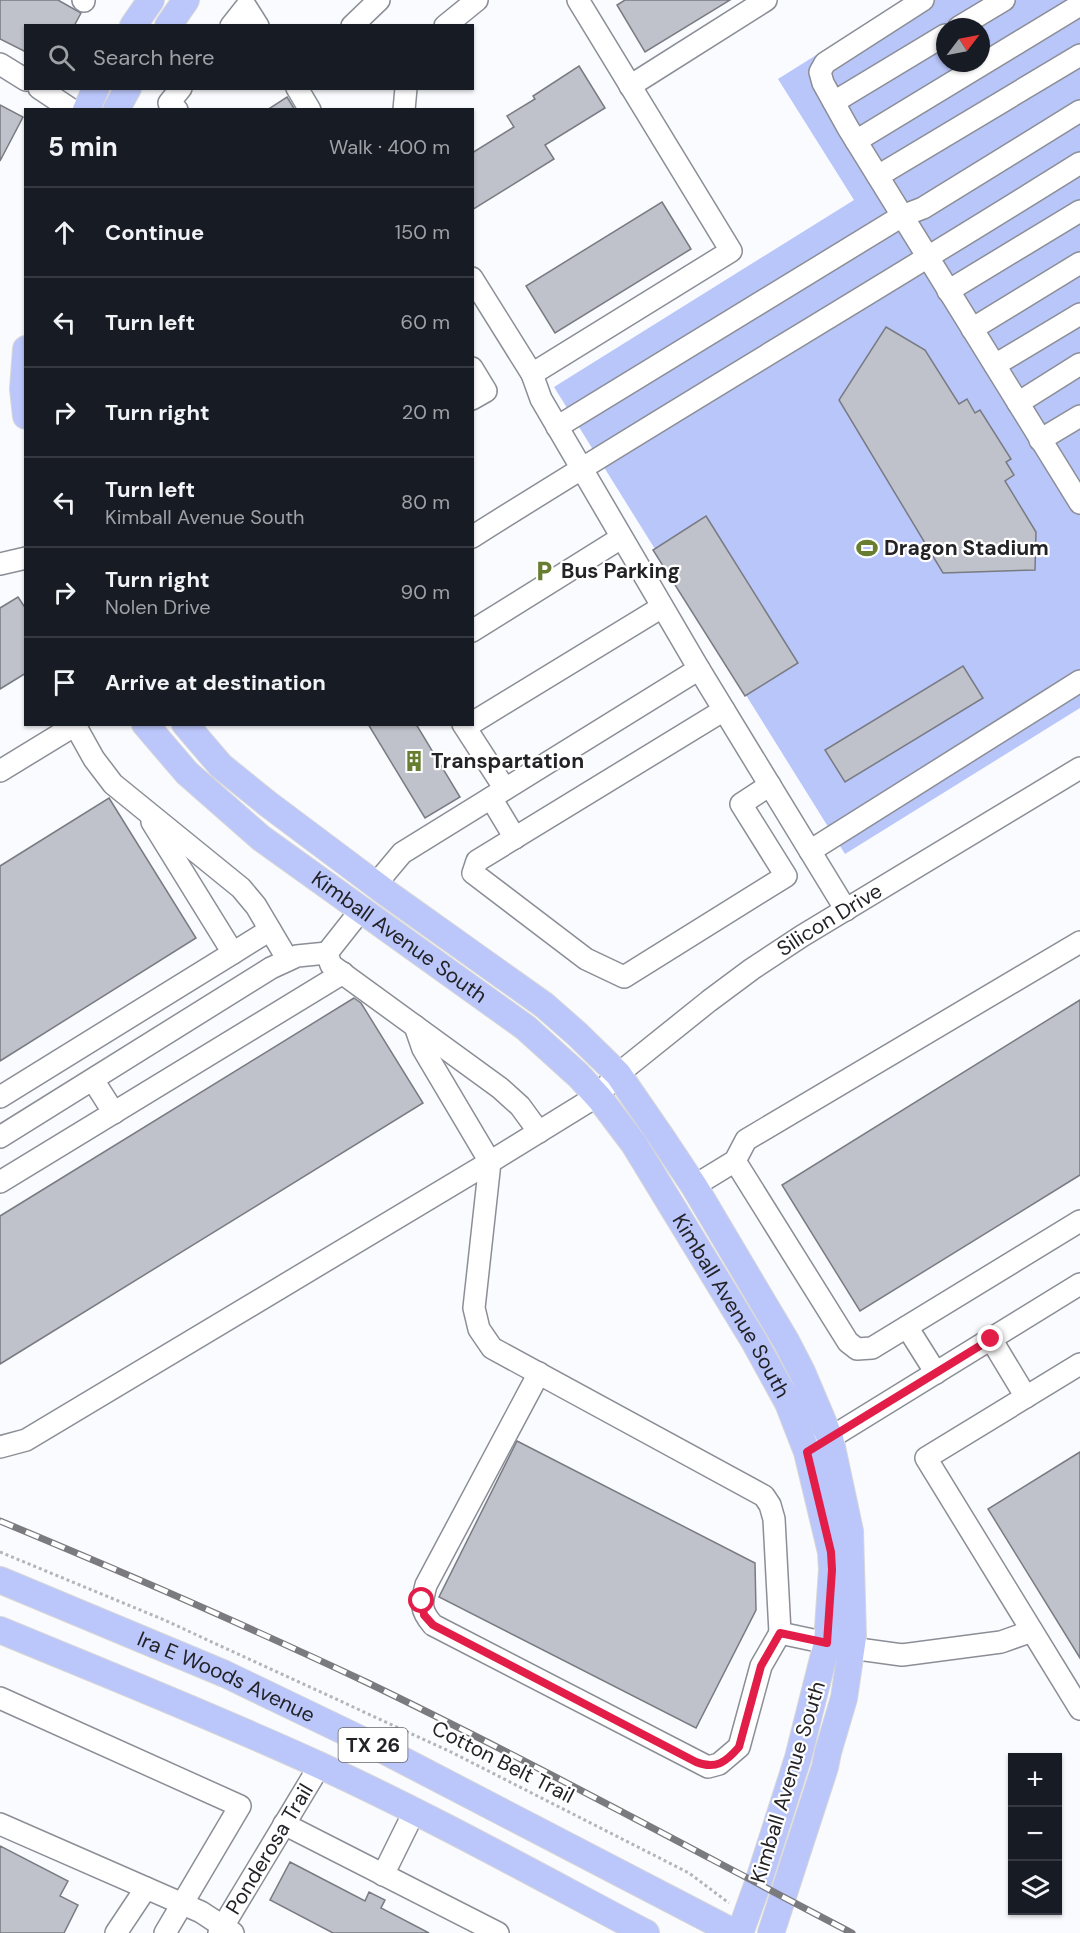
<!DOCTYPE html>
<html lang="en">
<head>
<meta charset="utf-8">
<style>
	body { margin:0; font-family:"DM Sans",sans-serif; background:#242831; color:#f1f3f6 }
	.controls { position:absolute; right:18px; bottom:18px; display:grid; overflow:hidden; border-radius:0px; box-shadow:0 2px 4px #0004 }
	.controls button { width:54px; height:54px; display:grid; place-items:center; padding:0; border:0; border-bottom:2px solid #363941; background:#171b24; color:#f1f3f6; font:30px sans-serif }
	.compass { position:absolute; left:936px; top:18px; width:54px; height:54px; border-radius:50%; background:#171b24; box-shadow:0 2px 4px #0004; rotate:58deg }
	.stop { position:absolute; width:18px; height:18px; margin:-14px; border:4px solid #e11d48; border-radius:50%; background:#fff }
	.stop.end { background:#e11d48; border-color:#fff; box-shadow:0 2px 6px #0008 }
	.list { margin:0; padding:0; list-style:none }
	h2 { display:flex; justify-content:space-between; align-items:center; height:78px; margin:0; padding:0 24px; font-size:26px }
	h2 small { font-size:20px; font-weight:400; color:#9ea1a6 }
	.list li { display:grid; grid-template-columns:39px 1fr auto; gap:18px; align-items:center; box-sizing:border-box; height:90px; padding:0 24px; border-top:2px solid #363941 }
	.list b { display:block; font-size:22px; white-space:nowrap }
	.list p { margin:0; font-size:20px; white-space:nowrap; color:#9ea1a6 }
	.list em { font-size:20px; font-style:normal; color:#9ea1a6 }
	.icon { flex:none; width:33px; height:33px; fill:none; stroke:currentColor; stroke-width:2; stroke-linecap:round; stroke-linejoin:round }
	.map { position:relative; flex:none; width:1080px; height:1933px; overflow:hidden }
	.search { position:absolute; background:#171b24; box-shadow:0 2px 4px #0004; left:24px; top:24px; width:450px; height:66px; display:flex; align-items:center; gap:15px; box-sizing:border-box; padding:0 21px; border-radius:0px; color:#9ea1a6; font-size:22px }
	.panel { position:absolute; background:#171b24; box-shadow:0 2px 4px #0004; left:24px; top:108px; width:450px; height:618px; border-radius:0px }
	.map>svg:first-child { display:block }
	.green { fill:#b9c6f9; fill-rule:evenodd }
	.building { fill:#bfc2ca; stroke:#797b83; stroke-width:1.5 }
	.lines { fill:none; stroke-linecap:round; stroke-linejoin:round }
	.minor-casing { stroke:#8b8e96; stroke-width:24 }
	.major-casing { stroke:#d7d7d8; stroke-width:28 }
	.path { stroke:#b4b5b8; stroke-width:3; stroke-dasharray:3 3; stroke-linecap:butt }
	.minor { stroke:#fff; stroke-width:21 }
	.major { stroke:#bbc6fa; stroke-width:26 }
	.rail-casing { stroke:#7b7b7f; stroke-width:7 }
	.rail { stroke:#fff; stroke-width:4.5; stroke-dasharray:14; stroke-linecap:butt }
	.route { stroke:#e11d48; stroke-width:8 }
	.labels { text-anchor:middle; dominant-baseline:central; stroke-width:4.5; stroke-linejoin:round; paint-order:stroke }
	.shield { fill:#fff; stroke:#656568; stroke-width:1.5 }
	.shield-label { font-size:20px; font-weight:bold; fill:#232327 }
	.poi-label { font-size:21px; font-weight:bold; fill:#232327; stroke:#fff; text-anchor:start }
	.street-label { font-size:21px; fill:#232327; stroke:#fff }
</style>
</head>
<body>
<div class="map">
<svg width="1080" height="1933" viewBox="0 0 1080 1933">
	<rect width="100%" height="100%" fill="#fafbfe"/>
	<!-- green -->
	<path class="green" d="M904 0H1080V708L845 854 554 387 854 200 778 79ZM945 27H981V63H945Z"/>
	<!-- building -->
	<path class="building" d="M0 0H58L81 13 74 26H26V52L0 39Z
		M625 0H730L645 52 617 5Z
		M579 66 605 108 545 145 554 159 472 210V153L514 127 507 116 535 99 533 96Z
		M287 97 295 110H267Z
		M0 105 23 117 0 161Z
		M662 202 691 249 555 333 526 286Z
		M886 327 925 350 959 404 967 399 975 413 980 410 1011 459 1006 462 1014 475 1005 481 1036 532 1035 570 943 573 839 400Z
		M706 516 798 663 745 696 653 550Z
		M18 597 26 609V673L0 689V608Z
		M963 666 983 698 845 782 825 750Z
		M368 724H416L460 797 425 818Z
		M109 798 196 938 0 1061V866Z
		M354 998 361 1003 423 1103 0 1364V1216Z
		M1080 1000V1175L860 1311 782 1185Z
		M517 1441 755 1563 756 1610 696 1728 439 1597Z
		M1080 1452V1658L988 1509Z
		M0 1846 68 1881 60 1896 78 1905 64 1933H0Z
		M290 1862 365 1901 369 1892 385 1900 381 1908 429 1933H333L270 1900Z"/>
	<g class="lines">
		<defs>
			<g id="minor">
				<path d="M83 0 84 1"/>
				<path d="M923 0 825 63 820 72 823 83 848 128 1080 503"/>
				<path d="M231 26 246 7 258 26"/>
				<path d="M352 26 379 0"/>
				<path d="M445 26 477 0"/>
				<path d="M959 27 1004 0"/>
				<path d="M0 64 26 80"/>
				<path d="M630 86 766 0"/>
				<path d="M39 88 72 110"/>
				<path d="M297 88 310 110"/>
				<path d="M834 102 945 35"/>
				<path d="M177 110 169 103 181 88"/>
				<path d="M404 110 406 88"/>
				<path d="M856 141 1080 5"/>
				<path d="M878 176 1080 55"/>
				<path d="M472 278 532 374 731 251 578 0"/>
				<path d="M948 291 1080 211"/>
				<path d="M972 329 1080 263"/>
				<path d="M995 365 1080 314"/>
				<path d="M472 368 486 391 472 399"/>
				<path d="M532 374 541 399 699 669"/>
				<path d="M1018 403 1080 364"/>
				<path d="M557 427 902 216 923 208 1080 111"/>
				<path d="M1040 440 1080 416"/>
				<path d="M472 537C673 410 879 289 1080 163"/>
				<path d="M0 564 26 558"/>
				<path d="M472 631 621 538"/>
				<path d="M724 710 477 861 473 873 586 959 624 977 786 876 741 804 770 785"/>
				<path d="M472 723 662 607"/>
				<path d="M463 724 505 789"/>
				<path d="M75 725 94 759 113 784 241 888 256 906 288 960"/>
				<path d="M0 771 77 724"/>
				<path d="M491 798 515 838"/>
				<path d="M152 822 233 953 270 930"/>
				<path d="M810 851 1080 681"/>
				<path d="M376 884 402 853 699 669 846 910"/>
				<path d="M361 910 327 953 331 965 500 1088 520 1106 539 1132"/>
				<path d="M93 1080 114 1113"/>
				<path d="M0 1097 233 953"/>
				<path d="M0 1137 271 968 297 956 327 953"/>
				<path d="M735 1161 848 1342 857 1349 872 1348 1080 1221"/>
				<path d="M0 1182 343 973"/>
				<path d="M694 1186 735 1161 746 1140 1080 942"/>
				<path d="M907 1327 936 1373"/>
				<path d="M991 1339 1026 1397"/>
				<path d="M1080 1364 926 1458 1080 1709"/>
				<path d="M539 1373 426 1585C421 1604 420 1610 433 1625L708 1767 719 1764 739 1747 761 1666 780 1633"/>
				<path d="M817 1446 1080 1284"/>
				<path d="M0 1447 26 1440 490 1162 423 1049 415 1026"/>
				<path id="s1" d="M827 1643 780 1633 774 1519 770 1505 764 1496 492 1348 479 1329 474 1308 490 1162 597 1096 618 1074 709 1001 752 969 802 936 1080 768"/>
				<path d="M851 1648 902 1655 1001 1642 1032 1631"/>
				<path d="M0 1698 240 1806 165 1933"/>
				<path d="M0 1824 201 1912 233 1933"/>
				<path d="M284 1824 498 1933"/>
				<path d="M383 1875 414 1812"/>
				<path d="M116 1933 146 1888"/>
				<path id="s2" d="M219 1933 320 1765"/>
			</g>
			<g id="major">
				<path d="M133 26 151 0"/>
				<path d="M168 26 186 0"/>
				<path d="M86 110 96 88"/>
				<path d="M116 110 128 88"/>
				<path d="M26 349 23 389 26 416"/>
				<path id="s3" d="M145 724 187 773 261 838 526 1028 579 1076 600 1099 634 1144 754 1341 788 1403 807 1452 831 1552 832 1570 827 1643 798 1758 758 1883 740 1933"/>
				<path d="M185 724 221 766 268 804 388 894 544 1005 577 1034 618 1074 662 1138 694 1186 786 1341 802 1372 830 1438 850 1531 853 1637 844 1698 828 1752 825 1767 771 1933"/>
				<path id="s4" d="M0 1580 225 1674 385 1751 735 1933"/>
				<path d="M0 1630C106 1674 214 1717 319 1765 430 1816 538 1876 646 1933"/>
			</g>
		</defs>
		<!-- minor casing -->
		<use href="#minor" class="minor-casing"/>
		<!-- major casing -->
		<use href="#major" class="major-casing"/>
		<!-- path -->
		<path class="path" d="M0 1552 162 1619 451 1752 689 1873 729 1903"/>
		<!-- minor -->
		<use href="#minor" class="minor"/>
		<!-- major -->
		<use href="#major" class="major"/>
		<defs>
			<path id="rail" d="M0 1521C123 1572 245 1625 366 1682 530 1761 691 1849 852 1933"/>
		</defs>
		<!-- rail casing -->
		<use href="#rail" class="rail-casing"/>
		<!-- rail -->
		<use href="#rail" class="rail"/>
	</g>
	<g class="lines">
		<!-- route -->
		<path class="route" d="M422 1601 424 1615 433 1625 696 1762C716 1770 726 1762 739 1747L761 1666 780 1633 827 1643 832 1570 831 1552 807 1452 991 1339"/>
	</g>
	<!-- icons -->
	<defs>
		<symbol id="stadium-bare" viewBox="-9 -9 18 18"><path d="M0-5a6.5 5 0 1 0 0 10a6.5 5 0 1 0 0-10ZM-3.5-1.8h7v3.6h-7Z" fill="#677d2f" stroke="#fff" stroke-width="2.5" paint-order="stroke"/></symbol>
		<symbol id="parking-bare" viewBox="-9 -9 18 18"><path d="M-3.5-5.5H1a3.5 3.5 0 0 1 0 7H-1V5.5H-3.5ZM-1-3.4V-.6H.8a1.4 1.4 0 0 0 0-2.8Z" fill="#677d2f" stroke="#fff" stroke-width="2.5" paint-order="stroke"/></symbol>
		<symbol id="building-bare" viewBox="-9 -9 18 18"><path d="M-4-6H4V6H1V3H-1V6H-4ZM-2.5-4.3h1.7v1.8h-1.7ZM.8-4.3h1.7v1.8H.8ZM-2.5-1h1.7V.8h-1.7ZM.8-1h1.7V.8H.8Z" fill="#677d2f" stroke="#fff" stroke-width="2.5" paint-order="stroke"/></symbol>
	</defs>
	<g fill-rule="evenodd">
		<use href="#stadium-bare" x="852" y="533" width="30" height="30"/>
		<use href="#parking-bare" x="529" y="556" width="30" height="30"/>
		<use href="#building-bare" x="399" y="746" width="30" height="30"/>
	</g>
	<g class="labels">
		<!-- shield labels -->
		<rect class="shield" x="338.5" y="1728" width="69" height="34" rx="4.5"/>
		<g class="shield-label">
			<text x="373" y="1745">TX 26</text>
		</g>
		<!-- poi labels -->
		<g class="poi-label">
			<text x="884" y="548">Dragon Stadium</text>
			<text x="561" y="571">Bus Parking</text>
			<text x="431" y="761">Transpartation</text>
		</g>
		<!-- street labels -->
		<g class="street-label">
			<text stroke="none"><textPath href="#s1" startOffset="1107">Silicon Drive</textPath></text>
			<text stroke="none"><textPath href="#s3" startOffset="333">Kimball Avenue South</textPath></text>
			<text stroke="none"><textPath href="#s3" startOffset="837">Kimball Avenue South</textPath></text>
			<text stroke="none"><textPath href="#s4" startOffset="246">Ira E Woods Avenue</textPath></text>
			<text transform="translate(503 1762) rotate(27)">Cotton Belt Trail</text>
			<text transform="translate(788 1782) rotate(-73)">Kimball Avenue South</text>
			<text stroke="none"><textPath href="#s2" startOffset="98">Ponderosa Trail</textPath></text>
		</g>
	</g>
</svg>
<div class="controls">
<button>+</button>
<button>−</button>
<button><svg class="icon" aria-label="layers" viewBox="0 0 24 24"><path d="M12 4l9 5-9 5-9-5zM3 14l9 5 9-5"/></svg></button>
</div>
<svg class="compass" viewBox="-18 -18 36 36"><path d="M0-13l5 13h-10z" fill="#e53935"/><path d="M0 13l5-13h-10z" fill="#9ea1a6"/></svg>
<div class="stop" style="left:422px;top:1601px"></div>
<div class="stop end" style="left:991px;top:1339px"></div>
<div class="search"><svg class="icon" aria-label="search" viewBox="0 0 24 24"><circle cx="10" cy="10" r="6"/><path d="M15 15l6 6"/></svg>Search here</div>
<section class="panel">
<h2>5 min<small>Walk · 400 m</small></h2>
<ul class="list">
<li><svg class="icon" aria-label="ahead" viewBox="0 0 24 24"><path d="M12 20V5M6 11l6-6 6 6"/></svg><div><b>Continue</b></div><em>150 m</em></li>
<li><svg class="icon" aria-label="left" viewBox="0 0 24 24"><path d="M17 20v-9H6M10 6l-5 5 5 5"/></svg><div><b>Turn left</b></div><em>60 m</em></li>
<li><svg class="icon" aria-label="right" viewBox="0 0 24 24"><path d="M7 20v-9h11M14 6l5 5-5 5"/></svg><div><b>Turn right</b></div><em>20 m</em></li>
<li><svg class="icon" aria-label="left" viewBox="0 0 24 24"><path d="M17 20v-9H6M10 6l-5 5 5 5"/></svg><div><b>Turn left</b><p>Kimball Avenue South</p></div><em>80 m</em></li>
<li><svg class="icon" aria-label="right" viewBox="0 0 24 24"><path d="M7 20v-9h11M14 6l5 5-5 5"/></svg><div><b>Turn right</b><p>Nolen Drive</p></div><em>90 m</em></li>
<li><svg class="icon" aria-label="arrive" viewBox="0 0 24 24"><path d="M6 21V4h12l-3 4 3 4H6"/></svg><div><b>Arrive at destination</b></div></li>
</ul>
</section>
</div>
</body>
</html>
